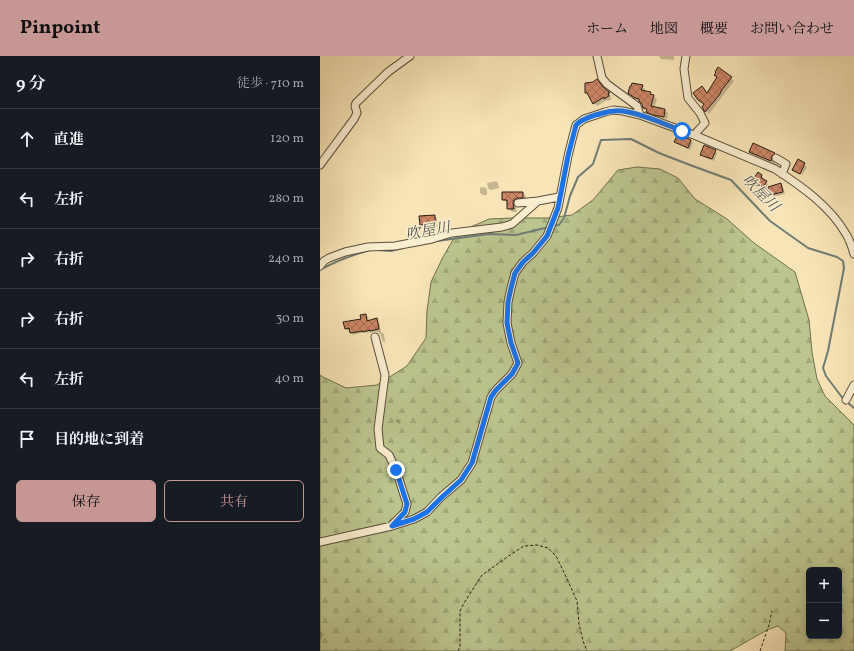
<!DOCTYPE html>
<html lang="ja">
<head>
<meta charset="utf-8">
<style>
	body { margin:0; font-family:Vollkorn,"Noto Serif JP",serif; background:#242831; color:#f1f3f6 }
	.controls { position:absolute; right:12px; bottom:12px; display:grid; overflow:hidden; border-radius:6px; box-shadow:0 2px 6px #0003 }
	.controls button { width:36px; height:36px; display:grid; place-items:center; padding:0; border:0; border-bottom:1px solid #363941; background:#171b24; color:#f1f3f6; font:20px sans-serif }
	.stop { position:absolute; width:12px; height:12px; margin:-9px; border:3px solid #1a73e8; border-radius:50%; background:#fff }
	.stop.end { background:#1a73e8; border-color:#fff; box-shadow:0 1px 4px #0008 }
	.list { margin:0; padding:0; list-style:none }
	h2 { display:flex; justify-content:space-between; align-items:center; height:52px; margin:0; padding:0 16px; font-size:17px }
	h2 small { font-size:13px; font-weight:400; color:#9ea1a6 }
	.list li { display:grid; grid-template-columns:26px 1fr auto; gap:12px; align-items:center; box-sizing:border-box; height:60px; padding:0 16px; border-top:1px solid #363941 }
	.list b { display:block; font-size:15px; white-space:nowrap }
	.list em { font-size:13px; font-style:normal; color:#9ea1a6 }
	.actions { display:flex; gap:8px; padding:12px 16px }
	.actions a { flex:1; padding:9px 0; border:1px solid #c59692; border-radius:6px; text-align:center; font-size:14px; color:#c59692 }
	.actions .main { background:#c59692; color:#111 }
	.icon { flex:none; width:22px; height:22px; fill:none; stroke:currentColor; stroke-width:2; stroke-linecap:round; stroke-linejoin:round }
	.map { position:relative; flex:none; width:534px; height:595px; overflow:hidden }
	header { display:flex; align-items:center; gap:24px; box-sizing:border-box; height:56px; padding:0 20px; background:#c59692; color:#111 }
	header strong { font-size:19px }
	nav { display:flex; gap:22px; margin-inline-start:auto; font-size:14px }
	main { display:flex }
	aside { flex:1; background:#171b24 }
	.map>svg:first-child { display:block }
	.forest { fill:url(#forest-firs); stroke:#717051; fill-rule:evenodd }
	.shadow { fill:#0003 }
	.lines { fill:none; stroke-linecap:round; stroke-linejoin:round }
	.stream { stroke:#6f7c75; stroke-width:2 }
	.building { fill:url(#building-cross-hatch); stroke:#261b13 }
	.minor-casing { stroke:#5a4e3c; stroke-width:9 }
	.path { stroke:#261b13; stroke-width:1; stroke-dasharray:3 2; stroke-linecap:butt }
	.minor { stroke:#faeed0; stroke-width:7 }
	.route { stroke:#1a73e8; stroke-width:5 }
	.labels { text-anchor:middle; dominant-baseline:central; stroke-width:3; stroke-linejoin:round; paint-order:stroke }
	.water-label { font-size:15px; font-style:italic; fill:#50544c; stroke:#faeed0 }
</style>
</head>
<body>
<header>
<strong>Pinpoint</strong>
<nav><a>ホーム</a><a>地図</a><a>概要</a><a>お問い合わせ</a></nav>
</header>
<main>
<aside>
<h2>9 分<small>徒歩 · 710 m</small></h2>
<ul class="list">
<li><svg class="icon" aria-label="ahead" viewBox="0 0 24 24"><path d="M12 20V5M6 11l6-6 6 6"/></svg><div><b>直進</b></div><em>120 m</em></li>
<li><svg class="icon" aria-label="left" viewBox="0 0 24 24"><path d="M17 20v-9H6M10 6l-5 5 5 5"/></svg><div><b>左折</b></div><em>280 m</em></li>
<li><svg class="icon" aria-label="right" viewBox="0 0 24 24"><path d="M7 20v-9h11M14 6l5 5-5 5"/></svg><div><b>右折</b></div><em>240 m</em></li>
<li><svg class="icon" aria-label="right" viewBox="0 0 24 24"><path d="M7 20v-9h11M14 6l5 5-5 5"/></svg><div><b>右折</b></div><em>30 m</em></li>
<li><svg class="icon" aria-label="left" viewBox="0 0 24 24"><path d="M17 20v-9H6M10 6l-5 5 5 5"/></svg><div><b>左折</b></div><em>40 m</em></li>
<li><svg class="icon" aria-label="arrive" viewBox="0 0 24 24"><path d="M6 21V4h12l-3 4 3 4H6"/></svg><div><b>目的地に到着</b></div></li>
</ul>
<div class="actions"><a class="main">保存</a><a>共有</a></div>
</aside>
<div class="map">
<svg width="534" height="595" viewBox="0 0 534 595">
	<defs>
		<pattern id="forest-firs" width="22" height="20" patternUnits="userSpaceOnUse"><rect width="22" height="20" fill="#bcc58f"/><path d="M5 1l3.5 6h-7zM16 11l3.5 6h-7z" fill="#a1a97a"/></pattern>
		<pattern id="building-cross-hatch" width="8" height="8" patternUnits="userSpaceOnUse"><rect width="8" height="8" fill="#cd8666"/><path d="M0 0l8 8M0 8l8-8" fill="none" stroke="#a66d53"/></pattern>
	</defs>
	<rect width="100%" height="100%" fill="#f8e5b7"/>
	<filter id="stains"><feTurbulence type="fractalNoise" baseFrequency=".005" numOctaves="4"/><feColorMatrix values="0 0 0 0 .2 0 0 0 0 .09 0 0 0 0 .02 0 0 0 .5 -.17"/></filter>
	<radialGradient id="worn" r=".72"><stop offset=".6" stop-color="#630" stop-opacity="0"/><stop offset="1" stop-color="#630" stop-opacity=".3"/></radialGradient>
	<!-- forest -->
	<path class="forest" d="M317 111 340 113 358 122 375 143 407 163 434 187 475 216 489 264 492 296 497 323 505 340 534 369V595H465L466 577 458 570 447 574 410 595H0V319L3 321 26 332 57 329 87 310 106 282 107 255 111 226 123 201 137 177 169 163 193 162H227L252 159 273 144 298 114ZM489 514H519V580H489Z"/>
	<!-- shadow -->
	<path class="shadow" d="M339 0H354V4L341 3Z
		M398 13 414 25 389 58 383 51 385 48 387 38 398 22Z
		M266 28 284 34 292 40 290 41 292 43 288 45 287 44 277 50 266 37Z
		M322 30 325 33V36L330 37 337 43 334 52 345 54 348 57 347 63 331 59 324 51 322 47 309 37Z
		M371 84 373 87 370 94 358 88 356 86Z
		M395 94 397 97 394 105 384 101 382 99Z
		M430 95 454 97 458 101 455 104V108L434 99Z
		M478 105 487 111 482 119 476 116Z
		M438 118 444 122 443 124 448 128 446 132 436 127Z
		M176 125 178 127 179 132 170 134 168 132 167 127Z
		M461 129 463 131 465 138 453 141 451 138Z
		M164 131 167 133V139H163L160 137V132Z
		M202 137 206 140V145L197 147 196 151 197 156H192L188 152V147H187L183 144Z
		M114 160 117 162V170H103L101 168Z
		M46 259 48 261 49 265 56 263 59 266 61 276 64 278 65 286H64L62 284 61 279 58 276 46 277 45 276 33 279 31 277V274L28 275 26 273 42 263Z
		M76 363 81 364 80 368 76 366Z
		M0 575 4 578 0 584Z"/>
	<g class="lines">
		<!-- stream -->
		<path class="stream" d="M233 170 239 169 244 162 250 140 258 121 273 108 281 84 311 83 339 97 370 109 411 124 450 165 488 192 517 201 523 205 524 212 508 295 503 312 506 320 524 344
			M117 185 169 178 196 179 229 171
			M58 194 71 195 83 192
			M0 214C16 205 32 199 50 194
			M527 346 534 352"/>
	</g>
	<!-- building -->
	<path class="building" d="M398 11 412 21 401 35 400 38 385 56 382 51 384 48 378 44 373 37 382 30 387 37 397 21 394 19 396 17 395 16Z
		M277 23 283 31 289 36 290 37H288L289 40 284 43V41L273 48 267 37H265V27L273 26Z
		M312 27 323 29 321 34 331 36 330 38 334 39 331 50 345 53 344 61 333 59 326 56 327 53 323 52 322 48 319 45V43L315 42 308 37 310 30H311Z
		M358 78 371 84 368 92 354 86Z
		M433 87 455 97 452 100 451 105 429 96Z
		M384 89 396 94 392 103 380 99Z
		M478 103 485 107 480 118 472 114Z
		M438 116 442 119 441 122 447 125 443 131 432 125Z
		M461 127 463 136 450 139 448 131Z
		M182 136H203V142H197L194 144 193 147 194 153H187V144H182Z
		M115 159V168L100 169 99 160Z
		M46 258 47 265 57 262 59 273 50 275V274L43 276V275L30 277 29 272 25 273 23 266 41 263 40 259Z"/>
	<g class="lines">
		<defs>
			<path id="minor" d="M277 0 282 22 287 28 317 50 320 59
				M366 0 364 13 368 42 380 57 385 67 374 79
				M456 102 466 108 462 118
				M0 109 34 63 37 57 35 50 36 47 68 16 90 0
				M198 147 218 145
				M0 210 4 205 9 202 25 196 48 191 75 190 112 183 132 177 182 171 192 168 218 145 239 141
				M55 281 65 319 58 373 60 392 69 399 76 414 87 448 85 456 72 469
				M526 344 534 329
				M0 486 72 470 94 463 107 456 121 441 141 424 152 407 171 341 176 334 192 318 198 307 191 287 187 267 188 246 191 232 195 217 203 206 213 197 227 180 238 152 248 100 253 80 256 69 264 63 285 56 293 54 303 55 320 59 374 79 455 113C481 130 510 150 526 178 530 184 532 191 534 198"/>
		</defs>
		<!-- minor casing -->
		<use href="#minor" class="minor-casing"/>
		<!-- path -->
		<path class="path" d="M138 595 140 591V555L144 547 162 519 190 499 204 490 217 489 228 492 236 500 248 525 257 545 259 568 263 585 267 595
			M440 595 449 569 452 555"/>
		<!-- minor -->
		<use href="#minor" class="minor"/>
	</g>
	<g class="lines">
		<!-- route -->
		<path class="route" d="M76 414 87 448 85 456 72 470 94 463 107 456 122 441 141 424 152 407 171 341 176 334 192 318 198 307 191 287 187 267 188 246 191 232 195 217 203 206 213 197 227 180 238 152 248 100 256 69C262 63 268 62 275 59 281 58 288 55 294 55 311 53 345 68 362 75"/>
	</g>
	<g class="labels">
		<!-- water labels -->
		<g class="water-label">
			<text transform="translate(440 138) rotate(45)">吹屋川</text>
			<text transform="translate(108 176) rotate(-10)">吹屋川</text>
		</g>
	</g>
	<rect width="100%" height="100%" filter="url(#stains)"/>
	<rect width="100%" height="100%" fill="url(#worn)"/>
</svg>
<div class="controls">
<button>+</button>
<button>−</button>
</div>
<div class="stop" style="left:362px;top:75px"></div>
<div class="stop end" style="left:76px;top:414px"></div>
</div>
</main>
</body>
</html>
